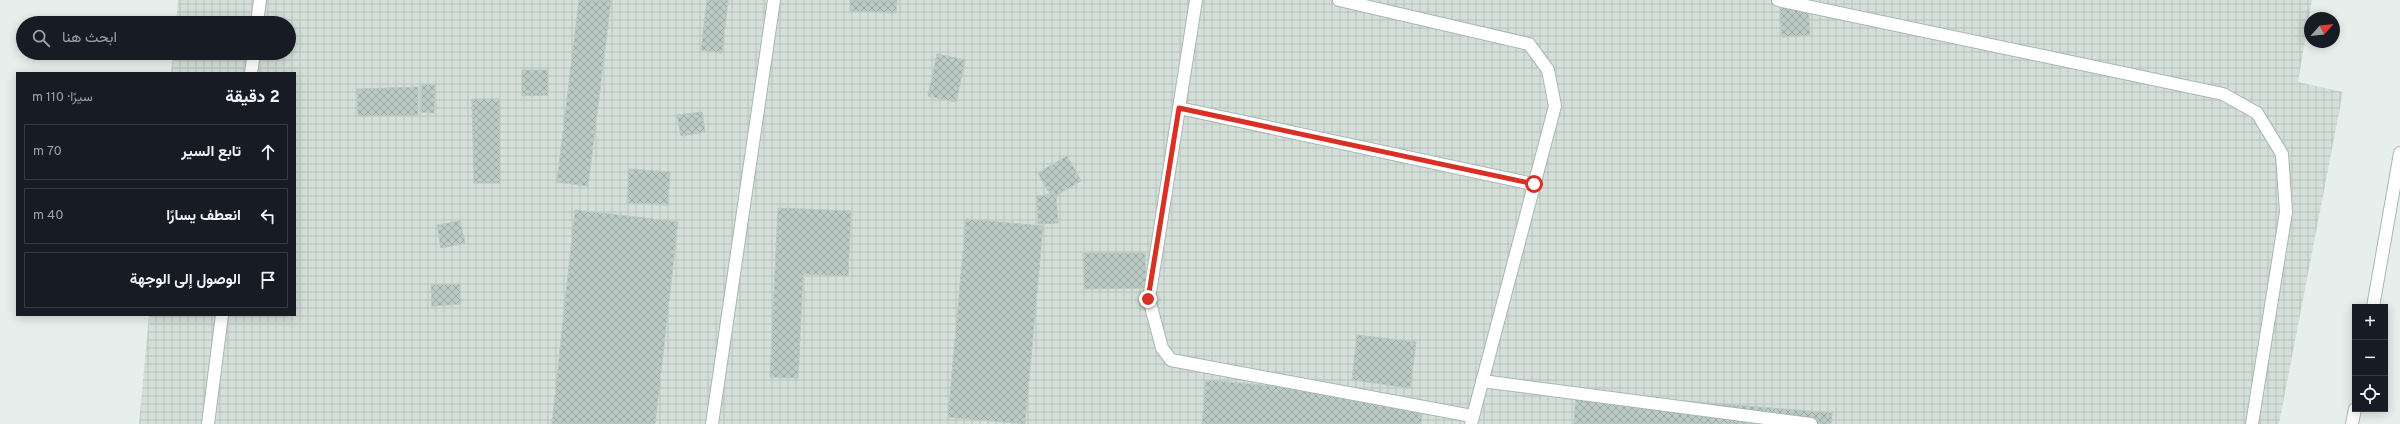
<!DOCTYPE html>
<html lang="ar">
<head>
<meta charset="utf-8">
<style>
	body { margin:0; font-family:Overpass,Vazirmatn,sans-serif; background:#20242c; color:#f1f3f6; direction:rtl }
	.controls { position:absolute; right:12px; bottom:12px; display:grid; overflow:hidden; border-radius:0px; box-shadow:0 2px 10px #0003 }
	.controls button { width:36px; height:36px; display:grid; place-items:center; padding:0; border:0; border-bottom:1px solid #363941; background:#171b24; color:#f1f3f6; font:20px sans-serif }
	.compass { position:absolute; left:2304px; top:12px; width:36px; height:36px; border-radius:50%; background:#171b24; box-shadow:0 2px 10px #0003; rotate:63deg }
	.stop { position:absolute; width:12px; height:12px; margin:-9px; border:3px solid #d93025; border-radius:50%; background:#fff }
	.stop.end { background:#d93025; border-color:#fff; box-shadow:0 1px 4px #0008 }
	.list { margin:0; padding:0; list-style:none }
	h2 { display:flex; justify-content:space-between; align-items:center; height:52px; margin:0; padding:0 16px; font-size:17px }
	h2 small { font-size:13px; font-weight:400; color:#9ea1a6 }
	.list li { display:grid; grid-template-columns:26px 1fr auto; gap:12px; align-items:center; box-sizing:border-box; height:56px; margin:0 8px 8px; padding:0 8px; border:1px solid #363941; border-radius:0px }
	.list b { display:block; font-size:15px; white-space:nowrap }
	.list em { font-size:13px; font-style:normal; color:#9ea1a6 }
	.icon { flex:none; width:22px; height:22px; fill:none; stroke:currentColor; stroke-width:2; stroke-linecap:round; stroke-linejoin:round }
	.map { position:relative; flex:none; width:2400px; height:424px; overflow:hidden; direction:ltr }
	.search { position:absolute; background:#171b24; box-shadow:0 2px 10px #0003; left:16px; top:16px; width:280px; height:44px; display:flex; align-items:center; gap:10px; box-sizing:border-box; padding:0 14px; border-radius:22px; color:#9ea1a6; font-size:15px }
	.panel { position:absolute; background:#171b24; box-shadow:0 2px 10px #0003; left:16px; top:72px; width:280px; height:244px; border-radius:0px; direction:rtl }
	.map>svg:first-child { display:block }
	.industrial { fill:url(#industrial-grid) }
	.building { fill:url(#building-cross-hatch); stroke:#b8c9c2 }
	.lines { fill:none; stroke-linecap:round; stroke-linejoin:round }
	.minor-casing { stroke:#a8b8b2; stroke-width:14 }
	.minor { stroke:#fff; stroke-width:12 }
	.route { stroke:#d93025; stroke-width:5 }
</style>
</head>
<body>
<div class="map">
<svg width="2400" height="424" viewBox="0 0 2400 424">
	<defs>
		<pattern id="industrial-grid" width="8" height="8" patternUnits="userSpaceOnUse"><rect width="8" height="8" fill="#d4dfda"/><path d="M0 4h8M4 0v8" fill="none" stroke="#b6c1bc"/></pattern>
		<pattern id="building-cross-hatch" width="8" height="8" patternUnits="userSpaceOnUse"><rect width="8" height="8" fill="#bbcac4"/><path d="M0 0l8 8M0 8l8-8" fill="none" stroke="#98a6a0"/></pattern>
	</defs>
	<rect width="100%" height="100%" fill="#e6efeb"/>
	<!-- industrial -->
	<path class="industrial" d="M178 0H2312L2298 82 2343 92 2279 424H139L149 315H295V73H171L173 53H289V23H176Z"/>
	<!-- building -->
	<path class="building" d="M579 0H611L588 186 557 182Z
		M707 0H728L722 53 701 50Z
		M850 0H897L896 13 850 11Z
		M1808 4 1810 35 1782 37 1780 6Z
		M937 54 965 60 956 102 928 96Z
		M522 70H548V95L522 96Z
		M422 84 435 85 434 113 421 112Z
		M418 87V115L358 116 357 89Z
		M472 99H499L500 183H474Z
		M702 112 705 132 681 136 677 115Z
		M1067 156 1081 181 1052 198 1038 173Z
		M629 169 670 172 668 205 627 203Z
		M1056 194 1058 223 1038 224 1037 196Z
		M778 208 851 211 848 276 803 274 798 378 770 377Z
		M575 210 678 222 655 424H552Z
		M966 219 1043 226 1025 424 948 417Z
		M460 221 465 243 441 248 437 225Z
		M1083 253H1145L1146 288 1084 289Z
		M460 284 461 304 432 306 431 285Z
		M1357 335 1416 342 1410 388 1352 380Z
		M1206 380 1423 400 1421 424H1202Z
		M1576 392 1832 413 1831 424H1574Z"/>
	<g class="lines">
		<defs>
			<path id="minor" d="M1196 0 1149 299 1162 348 1171 360 1472 416
				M1339 0 1529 44 1548 70 1555 106 1471 424
				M1778 0 2223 94 2257 113 2282 154 2286 212 2252 424
				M257 23 260 0
				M251 73 254 53
				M1179 108 1533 184
				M2373 307 2400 153
				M1482 381 1811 424
				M208 424 222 315
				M712 424 774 0
				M2352 424 2355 409"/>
		</defs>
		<!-- minor casing -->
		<use href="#minor" class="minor-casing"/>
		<!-- minor -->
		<use href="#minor" class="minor"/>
	</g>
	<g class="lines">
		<!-- route -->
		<path class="route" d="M1148 299 1179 108 1534 184"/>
	</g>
</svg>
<div class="controls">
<button>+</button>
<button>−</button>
<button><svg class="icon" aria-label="locate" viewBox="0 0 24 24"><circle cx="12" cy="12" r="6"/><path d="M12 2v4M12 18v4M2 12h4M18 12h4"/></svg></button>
</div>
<svg class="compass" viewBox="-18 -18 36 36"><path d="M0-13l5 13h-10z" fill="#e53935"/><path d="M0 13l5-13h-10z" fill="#9ea1a6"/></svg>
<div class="stop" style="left:1534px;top:184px"></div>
<div class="stop end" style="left:1148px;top:299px"></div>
<div class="search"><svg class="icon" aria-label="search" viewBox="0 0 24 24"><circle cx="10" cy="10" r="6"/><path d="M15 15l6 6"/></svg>ابحث هنا</div>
<section class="panel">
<h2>2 دقيقة<small>سيرًا · 110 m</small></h2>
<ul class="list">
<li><svg class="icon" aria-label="ahead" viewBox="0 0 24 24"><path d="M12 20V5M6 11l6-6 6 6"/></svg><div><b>تابع السير</b></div><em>70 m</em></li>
<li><svg class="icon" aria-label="left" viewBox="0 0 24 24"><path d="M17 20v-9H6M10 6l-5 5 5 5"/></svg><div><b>انعطف يسارًا</b></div><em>40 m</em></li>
<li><svg class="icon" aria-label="arrive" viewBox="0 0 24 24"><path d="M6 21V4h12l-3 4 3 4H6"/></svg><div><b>الوصول إلى الوجهة</b></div></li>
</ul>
</section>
</div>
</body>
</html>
